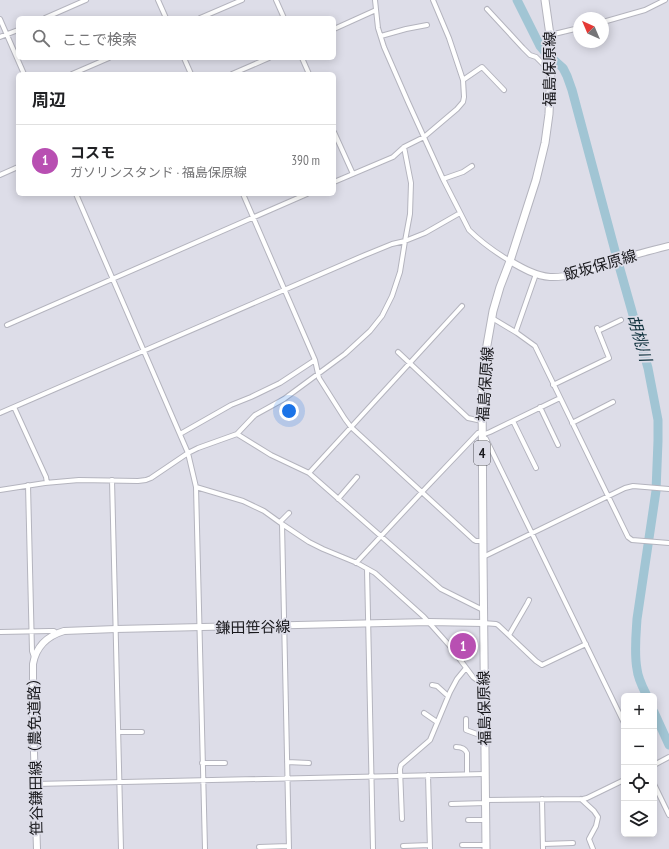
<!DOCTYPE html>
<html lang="ja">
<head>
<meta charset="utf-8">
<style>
	body { margin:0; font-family:"PT Sans Narrow","Noto Sans JP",sans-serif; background:#f6f6f6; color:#202124 }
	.controls { position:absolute; right:12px; bottom:12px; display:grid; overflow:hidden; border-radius:6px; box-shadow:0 2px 10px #0003 }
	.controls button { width:36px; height:36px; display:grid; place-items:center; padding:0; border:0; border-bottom:1px solid #e0e0e0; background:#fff; color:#202124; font:20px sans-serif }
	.compass { position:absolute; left:573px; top:12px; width:36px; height:36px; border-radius:50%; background:#fff; box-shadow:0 2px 10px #0003; rotate:316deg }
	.you { position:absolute; left:289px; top:411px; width:14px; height:14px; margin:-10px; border:3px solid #fff; border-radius:50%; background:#1a73e8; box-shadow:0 0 0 6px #1a73e833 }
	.badge { display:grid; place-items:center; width:26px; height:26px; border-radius:50%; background:#b84fb2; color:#fff; font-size:13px; font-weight:700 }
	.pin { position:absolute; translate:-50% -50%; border:2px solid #fff; box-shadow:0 1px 4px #0006 }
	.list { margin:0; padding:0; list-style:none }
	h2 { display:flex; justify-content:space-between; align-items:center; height:52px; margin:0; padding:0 16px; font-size:17px }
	h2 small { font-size:13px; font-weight:400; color:#757577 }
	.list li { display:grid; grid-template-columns:26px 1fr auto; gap:12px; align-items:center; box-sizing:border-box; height:72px; padding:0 16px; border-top:1px solid #e0e0e0 }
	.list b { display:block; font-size:15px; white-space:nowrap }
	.list p { margin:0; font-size:13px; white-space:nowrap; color:#757577 }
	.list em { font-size:13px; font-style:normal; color:#757577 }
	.icon { flex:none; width:22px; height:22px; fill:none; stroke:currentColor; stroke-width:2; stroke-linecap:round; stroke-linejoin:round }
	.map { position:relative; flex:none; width:669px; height:849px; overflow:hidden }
	.search { position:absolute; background:#fff; box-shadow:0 2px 10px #0003; left:16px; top:16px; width:320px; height:44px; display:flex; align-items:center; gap:10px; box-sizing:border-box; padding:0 14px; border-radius:6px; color:#757577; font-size:15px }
	.panel { position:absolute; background:#fff; box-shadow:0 2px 10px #0003; left:16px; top:72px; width:320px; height:124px; border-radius:6px }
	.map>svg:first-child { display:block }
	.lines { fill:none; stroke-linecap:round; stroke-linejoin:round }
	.river { stroke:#a1c5d4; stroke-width:9 }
	.street-casing { stroke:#b4b4be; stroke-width:6 }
	.secondary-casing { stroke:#b4b4be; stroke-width:8 }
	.primary-casing { stroke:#b4b4be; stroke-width:9 }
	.street { stroke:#fff; stroke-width:4 }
	.secondary { stroke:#fff; stroke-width:6 }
	.primary { stroke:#fff; stroke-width:7 }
	.labels { text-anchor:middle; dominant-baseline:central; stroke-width:3.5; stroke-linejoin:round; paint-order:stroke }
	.shield { fill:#dddde8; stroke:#535359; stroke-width:1 }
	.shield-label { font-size:14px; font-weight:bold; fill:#18181c }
	.street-label { font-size:15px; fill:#18181c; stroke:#dddde8 }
	.water-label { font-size:16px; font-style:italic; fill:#10323e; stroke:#dddde8 }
</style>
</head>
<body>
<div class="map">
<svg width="669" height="849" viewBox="0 0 669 849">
	<rect width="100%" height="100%" fill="#dddde8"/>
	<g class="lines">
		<!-- river -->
		<path class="river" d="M517 0 540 46 546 53 563 68 567 76 572 90 618 262 648 368 658 420V441L656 491 637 619C636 635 634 653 637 669 638 679 643 688 647 696
			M654 712 669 745"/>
		<defs>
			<path id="street" d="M158 0 166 18
				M276 0 284 18
				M375 0 378 28 384 47 408 102 443 179 469 230C481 242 495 252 510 261
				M487 9 523 48 530 55 536 57 550 71
				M45 18 86 0
				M200 18 242 0
				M0 19 24 74
				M603 22 645 10 665 0
				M334 29 376 10
				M550 35 579 28
				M381 36 406 29 427 25
				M0 37 18 30
				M184 58 191 74
				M302 58 309 74
				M72 74 109 58
				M232 74 269 58
				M463 80 482 67 504 90
				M334 132 353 174
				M0 175 18 167
				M443 179 463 172 472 166
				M334 182 393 157 404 147 424 137 457 109 463 102 464 97 463 80 449 38 433 0
				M76 194 188 453 196 487 205 849
				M243 194 315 360 319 378 345 419 351 427 474 540 476 541H483
				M536 274 516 331 517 333 535 346 628 537 632 540 669 543
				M492 318 517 333
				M7 325 307 194
				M598 331 621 320
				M398 352 468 418 482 421
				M553 385 609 358 597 328
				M14 407 46 477 47 483
				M540 407 558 445
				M0 413 365 255 392 244 405 241 425 233 460 213
				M513 421 536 468
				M572 423 613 402
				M180 434 231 405 251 397 280 383 315 360
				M237 434 271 455 309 473 441 589 483 610
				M482 435 490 432 560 398
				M483 437 486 439 488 443 624 723
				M309 473 462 306
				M112 480 121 849
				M28 485 32 651 34 657
				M196 487 243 501 264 511 282 524 309 542 323 549 357 563 375 573 424 617 449 645 473 677 481 683H484
				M0 490 45 483 79 480 138 481 146 480 151 478 188 453 198 448 237 434 255 415 284 399 345 354 370 331 382 316 392 296 400 272 405 241 410 214 411 183 404 147
				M338 499 357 477
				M280 522 289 513
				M282 524 289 849
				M483 557 625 488 633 486 669 489
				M356 563 422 492 478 433 482 432
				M367 569 373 849
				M483 623 496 624 498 625 536 661 542 665 586 644
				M0 632 50 631H54L56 633
				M509 635 527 604 529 600
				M432 685 437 686 448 696
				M424 713 437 722
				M466 719V730L485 737
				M118 732H142
				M456 747C461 747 465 748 467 753V774
				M287 762 309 763
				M202 763H225
				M654 765 669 757
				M428 775 430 849
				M35 784 485 774
				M654 784 669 815
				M542 799 543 849
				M581 799 594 811 598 817 596 826 589 839 593 849
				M486 800 583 799 587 798 624 780
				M451 804 486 803
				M402 819 400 769 401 765 430 740 450 692 457 679 466 668
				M468 820H486
				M543 844 573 843
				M462 845H486
				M403 846 430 845
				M259 847 289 846"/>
			<path id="secondary" d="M510 261C522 268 536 276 550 277 572 278 600 266 621 259 637 254 653 250 669 246
				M37 849 33 720V664C36 647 47 636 64 631L116 629 429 622 483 623"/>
			<path id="primary" d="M486 849 483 557 482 385 487 345 493 311 500 287 510 261 536 180 545 143 549 114 551 67 550 35 545 0"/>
		</defs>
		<!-- street casing -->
		<use href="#street" class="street-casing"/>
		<!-- secondary casing -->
		<use href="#secondary" class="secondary-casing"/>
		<!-- primary casing -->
		<use href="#primary" class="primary-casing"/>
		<!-- street -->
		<use href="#street" class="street"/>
		<!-- secondary -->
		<use href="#secondary" class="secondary"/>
		<!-- primary -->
		<use href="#primary" class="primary"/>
	</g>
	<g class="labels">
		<!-- shield labels -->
		<rect class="shield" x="474" y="441" width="16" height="24" rx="3"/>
		<g class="shield-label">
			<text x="482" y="453">4</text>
		</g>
		<!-- street labels -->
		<g class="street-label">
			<text transform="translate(549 69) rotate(-90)">福島保原線</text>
			<text transform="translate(600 265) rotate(-16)">飯坂保原線</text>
			<text transform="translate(485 384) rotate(-86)">福島保原線</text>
			<text transform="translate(253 627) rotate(-1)">鎌田笹谷線</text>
			<text transform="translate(484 708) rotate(-91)">福島保原線</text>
			<text transform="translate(35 753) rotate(-91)">笹谷鎌田線（農免道路）</text>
		</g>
		<!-- water labels -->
		<g class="water-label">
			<text transform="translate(640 338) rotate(74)">胡桃川</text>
		</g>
	</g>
</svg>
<div class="controls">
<button>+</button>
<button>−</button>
<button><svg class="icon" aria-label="locate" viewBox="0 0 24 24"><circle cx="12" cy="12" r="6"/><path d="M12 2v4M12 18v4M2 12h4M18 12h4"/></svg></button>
<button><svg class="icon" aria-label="layers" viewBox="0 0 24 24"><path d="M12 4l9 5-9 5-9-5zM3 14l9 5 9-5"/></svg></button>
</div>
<svg class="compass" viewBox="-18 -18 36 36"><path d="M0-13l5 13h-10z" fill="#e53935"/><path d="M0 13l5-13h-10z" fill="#757577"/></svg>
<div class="you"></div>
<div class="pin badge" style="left:463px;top:646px">1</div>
<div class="search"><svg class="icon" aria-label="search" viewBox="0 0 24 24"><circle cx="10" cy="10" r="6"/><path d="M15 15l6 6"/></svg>ここで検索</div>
<section class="panel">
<h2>周辺<small></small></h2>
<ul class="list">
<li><span class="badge">1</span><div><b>コスモ</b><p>ガソリンスタンド · 福島保原線</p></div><em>390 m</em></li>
</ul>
</section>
</div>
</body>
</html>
